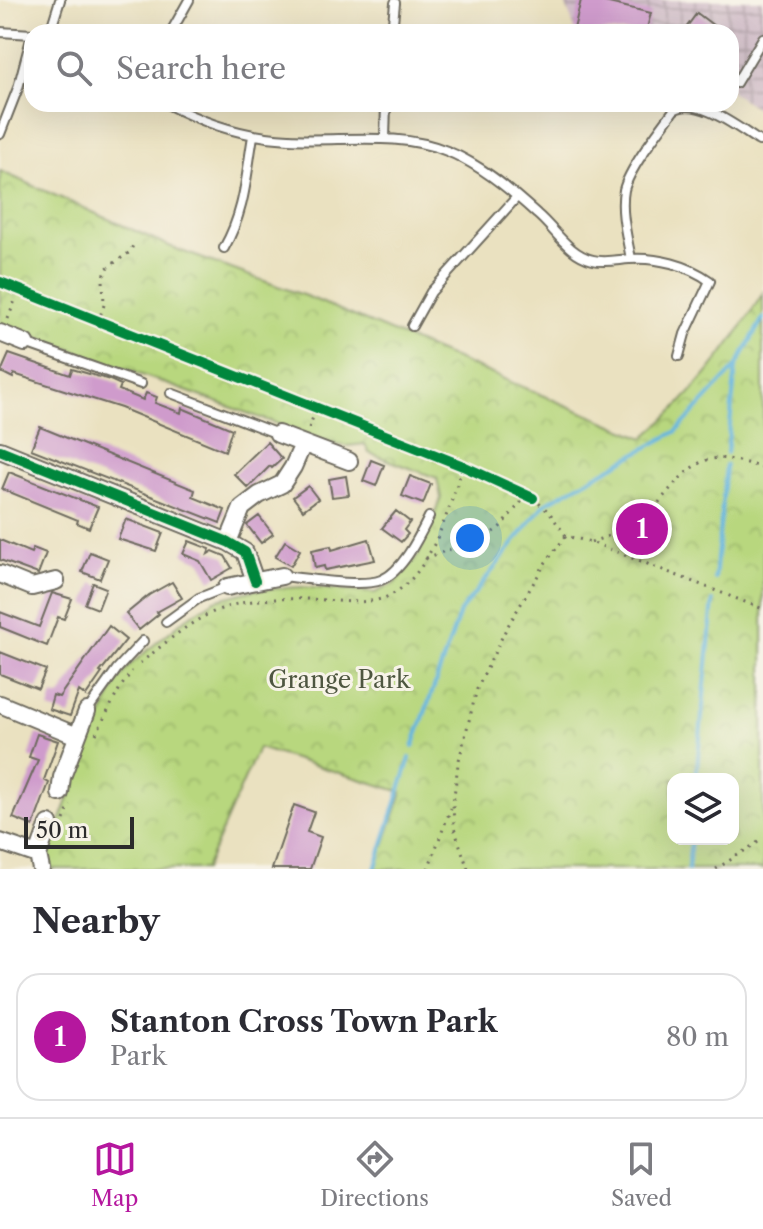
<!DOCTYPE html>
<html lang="en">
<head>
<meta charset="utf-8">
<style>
	body { margin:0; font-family:"Libre Caslon Text",serif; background:#f2f2f3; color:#2b2b33 }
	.controls { position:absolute; right:24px; bottom:24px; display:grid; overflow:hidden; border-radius:16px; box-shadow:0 8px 32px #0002 }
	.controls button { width:72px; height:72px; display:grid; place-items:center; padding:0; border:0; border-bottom:2px solid #e1e1e2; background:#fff; color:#2b2b33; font:40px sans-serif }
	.scale { position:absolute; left:24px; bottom:20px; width:110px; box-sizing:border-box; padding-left:8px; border:4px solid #2b2b2b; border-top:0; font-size:22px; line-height:28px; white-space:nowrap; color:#2b2b2b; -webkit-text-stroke:6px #f7f3e8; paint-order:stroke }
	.you { position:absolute; left:470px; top:538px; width:28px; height:28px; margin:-20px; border:6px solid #fff; border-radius:50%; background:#1a73e8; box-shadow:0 0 0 12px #1a73e833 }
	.badge { display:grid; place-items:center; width:52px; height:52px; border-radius:50%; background:#b5179e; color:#fff; font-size:26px; font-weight:700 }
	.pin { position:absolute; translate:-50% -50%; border:4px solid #fff; box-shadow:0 2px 8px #0006 }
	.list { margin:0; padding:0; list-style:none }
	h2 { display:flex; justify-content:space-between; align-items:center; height:104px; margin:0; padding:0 32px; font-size:34px }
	h2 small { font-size:26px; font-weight:400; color:#7c7c81 }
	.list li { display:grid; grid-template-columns:52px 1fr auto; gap:24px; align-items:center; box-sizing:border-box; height:128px; margin:0 16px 16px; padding:0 16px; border:2px solid #e1e1e2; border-radius:24px }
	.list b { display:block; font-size:30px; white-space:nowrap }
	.list p { margin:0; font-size:26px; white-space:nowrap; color:#7c7c81 }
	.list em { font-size:26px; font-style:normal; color:#7c7c81 }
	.icon { flex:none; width:44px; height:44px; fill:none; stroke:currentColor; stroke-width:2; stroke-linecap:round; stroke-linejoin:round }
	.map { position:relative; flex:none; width:763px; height:869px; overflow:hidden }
	.search { position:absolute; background:#fff; box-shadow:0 8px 32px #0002; left:24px; right:24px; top:24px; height:88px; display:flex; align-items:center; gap:20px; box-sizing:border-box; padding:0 28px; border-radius:24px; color:#7c7c81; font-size:30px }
	.sheet { height:248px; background:#fff }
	nav { display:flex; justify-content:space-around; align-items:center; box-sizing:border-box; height:112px; border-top:2px solid #e1e1e2; background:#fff; font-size:22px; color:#7c7c81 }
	nav a { display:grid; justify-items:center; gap:4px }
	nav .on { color:#b5179e }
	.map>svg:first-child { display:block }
	.industrial { fill:url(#industrial-grid) }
	.park { fill:url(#park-crowns); stroke:#728154; stroke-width:2; fill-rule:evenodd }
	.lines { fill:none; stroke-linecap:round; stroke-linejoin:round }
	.stream { stroke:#63b5df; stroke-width:4 }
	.building { fill:#cf9bcc }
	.service-casing { stroke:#6e6b5f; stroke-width:12 }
	.minor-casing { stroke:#6e6b5f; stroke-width:20 }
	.path { stroke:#6e6b5f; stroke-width:3; stroke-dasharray:2 6; stroke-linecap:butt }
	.service { stroke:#fff; stroke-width:8 }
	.minor { stroke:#fff; stroke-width:16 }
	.cycleway-casing { stroke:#f7f3e8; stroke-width:15 }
	.cycleway { stroke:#00873e; stroke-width:10 }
	.labels { text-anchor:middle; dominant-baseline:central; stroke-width:6; stroke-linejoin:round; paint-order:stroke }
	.park-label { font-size:24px; fill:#4e5640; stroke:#f7f3e8 }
</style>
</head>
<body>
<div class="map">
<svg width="763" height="869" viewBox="0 0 763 869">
	<defs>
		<pattern id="industrial-grid" width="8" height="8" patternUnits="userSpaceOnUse" patternTransform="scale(2)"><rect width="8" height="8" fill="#d1bdc9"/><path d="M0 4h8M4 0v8" fill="none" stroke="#aa9aa3"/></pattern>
		<pattern id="park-crowns" width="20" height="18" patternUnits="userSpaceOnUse" patternTransform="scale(2)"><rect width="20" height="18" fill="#b8d77e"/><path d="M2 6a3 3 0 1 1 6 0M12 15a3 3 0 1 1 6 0" fill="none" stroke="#9eb96d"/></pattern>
	</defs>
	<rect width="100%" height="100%" fill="#f7f3e8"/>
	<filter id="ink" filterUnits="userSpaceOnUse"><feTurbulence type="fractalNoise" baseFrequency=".0125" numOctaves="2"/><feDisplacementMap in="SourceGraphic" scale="16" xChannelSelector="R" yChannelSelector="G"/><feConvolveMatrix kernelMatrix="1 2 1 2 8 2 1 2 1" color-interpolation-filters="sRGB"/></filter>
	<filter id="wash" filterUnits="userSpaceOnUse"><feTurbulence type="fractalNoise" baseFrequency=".006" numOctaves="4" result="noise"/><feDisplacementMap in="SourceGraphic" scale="32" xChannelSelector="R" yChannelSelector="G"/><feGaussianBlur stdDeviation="1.8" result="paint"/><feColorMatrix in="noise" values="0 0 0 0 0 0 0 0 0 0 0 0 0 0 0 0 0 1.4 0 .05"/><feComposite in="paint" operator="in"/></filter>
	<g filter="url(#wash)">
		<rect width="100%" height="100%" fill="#eae1c0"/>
		<!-- industrial -->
		<path class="industrial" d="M564 0H763V112L731 92V32H576Z"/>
		<!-- park -->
		<path class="park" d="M0 171 176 249 311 298 644 438C692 397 731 347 763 293V869H376L402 792 258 748 205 869H52L48 854 90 741 117 683 130 665 185 619 215 600 254 590 302 587 375 593 394 584 418 556 441 498 437 478 369 453 365 444 347 446 333 444 0 324ZM673 779H733V839H673Z"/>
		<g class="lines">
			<!-- stream -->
			<path class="stream" d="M727 453 736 367 763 318
				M715 579 726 465
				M413 747 460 612 538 512 546 503 677 431 736 367
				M696 779 713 601
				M375 869 410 758
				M688 869 691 839"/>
		</g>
		<g id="blocks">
			<!-- building -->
			<path class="building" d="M581 0H596L651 13 646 32H587L574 29Z
				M697 13 722 32H683Z
				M9 354 70 375 72 369 110 380 121 385 119 390 143 400 146 393 157 397 155 403 181 413 182 408 232 429 225 451 121 408 14 374 13 378 1 372Z
				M40 427 195 490 193 497 225 510 220 523 31 449Z
				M267 442 282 459 272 468 270 466 248 488 234 474Z
				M371 460 384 465 376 486 363 481Z
				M9 472 98 507 89 528 77 523 78 520 2 489Z
				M346 476 349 495 332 497 329 479Z
				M410 476 431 484 423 504 402 496Z
				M308 486 318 499 303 510 293 497Z
				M396 511 410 522 404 530 408 534 401 542 382 528Z
				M259 516 273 534 261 543 247 525Z
				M126 519 163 533 156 551 118 539Z
				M369 539 375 560 325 570 324 566 315 568 312 550 331 546 332 550Z
				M0 540 31 553 33 548 46 553 38 574 0 560Z
				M189 541 210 549 208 554 213 551 225 556 232 568 211 580 200 561 183 554Z
				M285 541 300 550 291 566 275 557Z
				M90 552 108 559 100 579 82 572Z
				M172 582 182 598 157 612 159 614 139 630 126 614 149 595Z
				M93 583 106 588 98 609 85 604Z
				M52 593 72 599 64 619 58 617 47 646 0 627V612L39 627Z
				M109 626 126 640 100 672 102 673 86 696 79 691 70 716 49 709 53 695 59 697Z
				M0 652 46 670 38 689 0 674Z
				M37 734 58 741 44 780 49 783 33 826 13 818 38 760 29 757Z
				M294 805 314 812 307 832 321 837 310 869H272Z"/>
		</g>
	</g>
	<g filter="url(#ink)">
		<use href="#blocks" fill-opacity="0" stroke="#6e6b5f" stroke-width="2"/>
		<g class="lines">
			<defs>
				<path id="service" d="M0 32 32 34
					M50 32 60 0
					M171 32 189 0
					M392 32 395 3
					M736 83 763 38
					M167 104C205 124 246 137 289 139 341 142 398 131 447 151 480 164 511 190 537 214 555 229 568 254 593 260 605 263 617 260 629 259 657 257 688 265 710 281L685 334 679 356
					M0 134 18 88 32 35
					M385 139 386 104
					M224 248C245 211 246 177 253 136
					M631 259C627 237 620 212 624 190 629 169 660 129 674 110 697 95 738 128 759 141
					M412 326 431 292 516 198
					M25 343 141 384
					M171 393 278 434
					M282 576C305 578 361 588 381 580 402 572 419 537 429 517
					M166 622 199 598 227 587
					M87 711 117 669 143 641"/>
				<path id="minor" d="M0 333 25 343
					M278 434 349 461
					M0 450 228 542 245 552 255 581
					M228 542 242 508 259 495 282 484 293 467 303 444
					M0 574 32 587 56 581
					M227 587 282 576
					M0 704 77 736
					M60 793 62 777 87 711
					M0 842 38 855
					M41 869 38 855 49 824"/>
			</defs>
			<!-- service casing -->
			<use href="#service" class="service-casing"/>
			<!-- minor casing -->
			<use href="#minor" class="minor-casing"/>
			<!-- path -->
			<path class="path" d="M8 319 19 290
				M98 322 104 305 103 279 107 268 130 252 135 241
				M309 428 316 409
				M533 498 549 512 566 536 591 542 763 609
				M591 542C609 536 628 530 644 519 652 513 658 503 665 495 701 453 711 452 763 468
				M426 558 489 535 500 527 528 494
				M140 663C166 643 190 620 221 609 247 599 277 598 305 599 328 599 361 606 384 598 430 581 449 508 463 466
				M96 734 120 688 132 671
				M64 820 70 805
				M428 869 451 808
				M468 869 454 828 453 804 458 764 477 689 506 629 546 562 566 536
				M716 869 763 839"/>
			<!-- service -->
			<use href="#service" class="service"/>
			<!-- minor -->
			<use href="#minor" class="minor"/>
			<defs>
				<path id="cycleway" d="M0 282 463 466 533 498
					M0 450 228 542 245 552 255 581"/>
			</defs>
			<!-- cycleway casing -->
			<use href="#cycleway" class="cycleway-casing"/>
			<!-- cycleway -->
			<use href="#cycleway" class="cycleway"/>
		</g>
	</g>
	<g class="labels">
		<!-- park labels -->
		<g class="park-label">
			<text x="339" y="679">Grange Park</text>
		</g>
	</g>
</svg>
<div class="controls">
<button><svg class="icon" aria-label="layers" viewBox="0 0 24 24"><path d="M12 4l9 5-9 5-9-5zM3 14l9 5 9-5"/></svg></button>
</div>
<div class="scale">50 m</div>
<div class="you"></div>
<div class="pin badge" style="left:642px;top:529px">1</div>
<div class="search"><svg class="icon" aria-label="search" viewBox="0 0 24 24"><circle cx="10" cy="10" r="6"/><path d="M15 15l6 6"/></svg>Search here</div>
</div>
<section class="sheet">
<h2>Nearby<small></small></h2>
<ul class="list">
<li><span class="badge">1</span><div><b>Stanton Cross Town Park</b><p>Park</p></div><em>80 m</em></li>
</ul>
</section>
<nav>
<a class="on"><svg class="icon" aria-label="map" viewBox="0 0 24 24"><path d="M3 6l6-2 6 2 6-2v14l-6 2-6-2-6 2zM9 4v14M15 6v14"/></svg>Map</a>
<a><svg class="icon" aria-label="directions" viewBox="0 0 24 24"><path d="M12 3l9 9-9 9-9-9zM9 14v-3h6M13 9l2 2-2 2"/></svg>Directions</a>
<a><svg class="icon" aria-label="saved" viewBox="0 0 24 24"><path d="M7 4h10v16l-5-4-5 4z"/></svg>Saved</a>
</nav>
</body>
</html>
